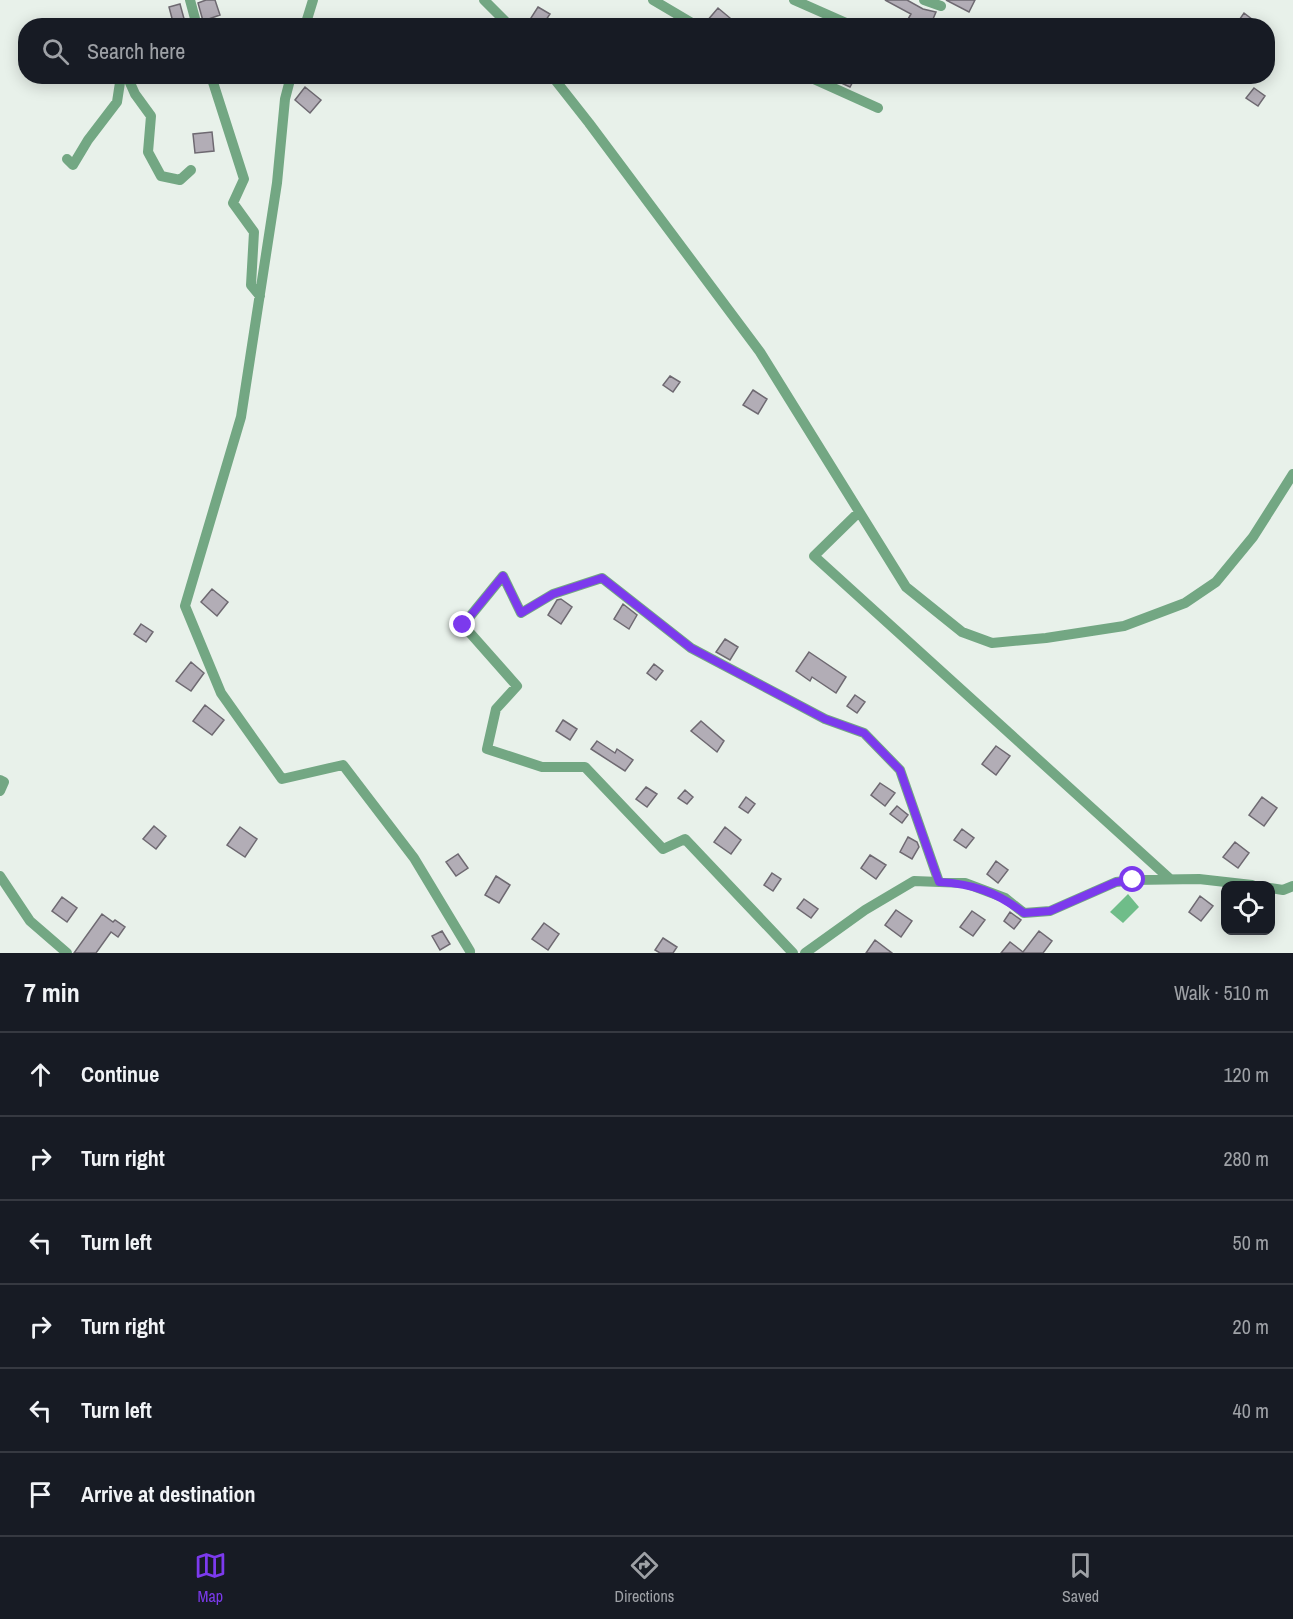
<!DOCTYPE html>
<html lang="en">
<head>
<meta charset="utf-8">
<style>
	body { margin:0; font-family:"Archivo Narrow",sans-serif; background:#242831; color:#f1f3f6 }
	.controls { position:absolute; right:18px; bottom:18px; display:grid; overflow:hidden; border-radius:12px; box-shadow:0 3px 15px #0003 }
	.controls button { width:54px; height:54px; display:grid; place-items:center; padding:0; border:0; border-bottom:2px solid #363941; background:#171b24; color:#f1f3f6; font:30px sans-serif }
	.stop { position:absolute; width:18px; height:18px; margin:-14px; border:4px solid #7c3aed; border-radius:50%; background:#fff }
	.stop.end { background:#7c3aed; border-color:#fff; box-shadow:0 2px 6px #0008 }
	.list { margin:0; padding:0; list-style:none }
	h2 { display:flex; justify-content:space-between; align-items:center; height:78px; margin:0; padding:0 24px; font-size:26px }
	h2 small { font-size:20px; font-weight:400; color:#9ea1a6 }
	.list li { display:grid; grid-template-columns:39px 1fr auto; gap:18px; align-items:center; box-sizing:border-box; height:84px; padding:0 24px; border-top:2px solid #363941 }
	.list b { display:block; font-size:22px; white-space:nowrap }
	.list em { font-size:20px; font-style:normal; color:#9ea1a6 }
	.icon { flex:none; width:33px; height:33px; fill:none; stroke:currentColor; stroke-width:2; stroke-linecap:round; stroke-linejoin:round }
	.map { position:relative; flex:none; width:1293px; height:953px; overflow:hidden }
	.search { position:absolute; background:#171b24; box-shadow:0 3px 15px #0003; left:18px; right:18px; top:18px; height:66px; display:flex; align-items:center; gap:15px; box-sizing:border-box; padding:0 21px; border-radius:24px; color:#9ea1a6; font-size:22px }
	.sheet { height:582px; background:#171b24 }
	nav { display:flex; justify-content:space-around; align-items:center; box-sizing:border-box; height:84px; border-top:2px solid #363941; background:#171b24; font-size:16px; color:#9ea1a6 }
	nav a { display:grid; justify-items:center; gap:3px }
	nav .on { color:#7c3aed }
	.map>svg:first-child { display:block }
	.water { fill:#6fbd89 }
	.building { fill:#b2adb6; stroke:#6e6971; stroke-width:1.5 }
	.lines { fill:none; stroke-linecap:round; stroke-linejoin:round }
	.minor { stroke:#73a783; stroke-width:10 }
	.route { stroke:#7c3aed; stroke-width:8 }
</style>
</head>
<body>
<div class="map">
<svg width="1293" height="953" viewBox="0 0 1293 953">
	<rect width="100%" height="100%" fill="#e8f1ea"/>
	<!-- water -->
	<path class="water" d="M1128 894 1139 907 1123 923 1110 912Z"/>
	<!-- building -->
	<path class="building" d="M206 0H215L220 15 203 21 198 3Z
		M885 0H907L923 9 936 12 930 26H904L911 14Z
		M946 0H975L969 12Z
		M180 4 186 26H174L169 7Z
		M538 7 550 14 542 26H535L529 21Z
		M718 8 730 18 724 26H713L707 21Z
		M1244 13 1261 26H1235Z
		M826 76H856L850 87Z
		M305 87 321 100 310 113 295 100Z
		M1254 88 1265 96 1258 106 1246 98Z
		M212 132 214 151 195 153 193 134Z
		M670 376 680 382 673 392 663 385Z
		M753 390 767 399 758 414 743 405Z
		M212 589 228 602 217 616 201 602Z
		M561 599 572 607 561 624 548 615 557 600Z
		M623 604 637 615 629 629 614 619Z
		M141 624 153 632 146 642 134 634Z
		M725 639 738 647 730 660 716 652Z
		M809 652 846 677 836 693 812 677 810 681 796 671Z
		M191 662 204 673 191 691 176 681Z
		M654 664 663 671 656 680 647 673Z
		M855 695 865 702 857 713 847 706Z
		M205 705 224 720 212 735 193 721Z
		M563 720 577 729 570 740 556 731Z
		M701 721 724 741 717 752 691 731Z
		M597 741 615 753 617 749 633 760 625 771 591 749Z
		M996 746 1010 756 996 775 982 764Z
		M880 783 895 793 885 806 871 795Z
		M646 787 657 794 647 807 636 799Z
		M685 790 693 797 687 804 678 798Z
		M746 797 755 804 748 813 739 807Z
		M1262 797 1277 808 1264 826 1249 815Z
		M897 806 908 815 902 823 890 814Z
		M154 826 166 836 156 849 143 839Z
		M240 827 257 839 245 857 227 845Z
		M725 827 741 840 731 854 714 842Z
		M962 829 974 838 966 848 954 840Z
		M908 837 917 842 919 847 912 859 900 852Z
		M1235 842 1249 853 1238 868 1223 857Z
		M458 854 468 868 456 876 446 862Z
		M870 855 886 865 876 879 861 868Z
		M996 861 1008 870 998 883 987 874Z
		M772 873 781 879 773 891 764 885Z
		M496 876 510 885 499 903 485 895Z
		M1200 896 1213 906 1201 921 1189 912Z
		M62 897 77 908 67 922 52 911Z
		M804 899 818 909 811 918 797 908Z
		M896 910 912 921 901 937 885 925Z
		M972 911 985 920 973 936 960 927Z
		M1010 912 1021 920 1014 929 1004 921Z
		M102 914 113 922 115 920 125 927 118 937 111 932 96 953H74Z
		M544 923 559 934 548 950 532 939Z
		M442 931 450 944 440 950 432 936Z
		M1039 931 1052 941 1043 953H1001L1010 942 1023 952Z
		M663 938 677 947 673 953H660L655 950Z
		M875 940 892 953H866Z"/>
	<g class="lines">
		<!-- minor -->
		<path class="minor" d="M190 0 197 26
			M484 0 510 26
			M653 0 697 26
			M794 0 853 26
			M924 0 941 6
			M305 26 313 0
			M127 76 135 94 151 116 148 152 161 176 180 180 191 170
			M211 76 244 179 233 203 254 232 251 285 260 296
			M291 76 285 99 277 183 241 417 185 606 221 693 282 779 343 765 414 858 470 951V953
			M552 76 589 123 760 352 906 587 962 632 992 643 1046 638 1124 626 1185 603 1216 582 1253 537 1293 474
			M807 76 878 108
			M67 159 73 165 88 140 117 102 121 76
			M859 512 814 556 1170 879
			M0 780 4 782 0 791
			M0 876 30 921 67 953
			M1270 888 1283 890 1293 886
			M793 953 685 839 663 849 585 767H542L487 749 496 709 517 686 463 625 503 576 521 613 553 594 602 578 691 648 825 719 864 733 900 770 939 882
			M805 953 865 910 914 881 965 883 1005 898 1024 913 1050 911 1116 882 1133 880 1199 879 1252 885"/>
	</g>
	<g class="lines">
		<!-- route -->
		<path class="route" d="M463 625 503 576 521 613 553 594 602 578 691 648 825 719 864 733 900 770 939 882C974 884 996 892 1024 913L1050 911 1116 882 1133 880"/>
	</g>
</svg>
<div class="controls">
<button><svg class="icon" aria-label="locate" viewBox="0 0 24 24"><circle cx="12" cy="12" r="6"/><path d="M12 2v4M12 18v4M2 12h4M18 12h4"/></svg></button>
</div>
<div class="stop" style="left:1133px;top:880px"></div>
<div class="stop end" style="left:463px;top:625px"></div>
<div class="search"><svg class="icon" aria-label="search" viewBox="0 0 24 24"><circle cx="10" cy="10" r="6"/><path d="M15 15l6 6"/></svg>Search here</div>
</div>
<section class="sheet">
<h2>7 min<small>Walk · 510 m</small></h2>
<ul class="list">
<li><svg class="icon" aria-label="ahead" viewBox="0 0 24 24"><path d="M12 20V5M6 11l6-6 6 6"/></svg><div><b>Continue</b></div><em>120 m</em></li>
<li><svg class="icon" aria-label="right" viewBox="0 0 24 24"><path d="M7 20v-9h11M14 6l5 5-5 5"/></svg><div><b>Turn right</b></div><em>280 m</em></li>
<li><svg class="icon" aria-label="left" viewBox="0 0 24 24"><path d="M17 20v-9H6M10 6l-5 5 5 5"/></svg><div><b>Turn left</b></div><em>50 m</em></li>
<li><svg class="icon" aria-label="right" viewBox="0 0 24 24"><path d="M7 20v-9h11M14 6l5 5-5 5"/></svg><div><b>Turn right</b></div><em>20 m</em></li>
<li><svg class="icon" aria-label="left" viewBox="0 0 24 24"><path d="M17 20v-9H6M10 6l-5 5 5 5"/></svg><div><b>Turn left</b></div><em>40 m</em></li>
<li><svg class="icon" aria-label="arrive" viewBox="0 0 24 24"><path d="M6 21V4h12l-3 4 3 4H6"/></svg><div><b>Arrive at destination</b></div></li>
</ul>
</section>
<nav>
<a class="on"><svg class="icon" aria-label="map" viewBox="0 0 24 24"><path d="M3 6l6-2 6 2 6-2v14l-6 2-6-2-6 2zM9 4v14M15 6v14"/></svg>Map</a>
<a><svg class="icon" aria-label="directions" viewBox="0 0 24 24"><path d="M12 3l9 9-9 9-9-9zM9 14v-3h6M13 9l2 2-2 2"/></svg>Directions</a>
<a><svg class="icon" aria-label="saved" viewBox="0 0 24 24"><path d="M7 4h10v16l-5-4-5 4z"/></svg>Saved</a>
</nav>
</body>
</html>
